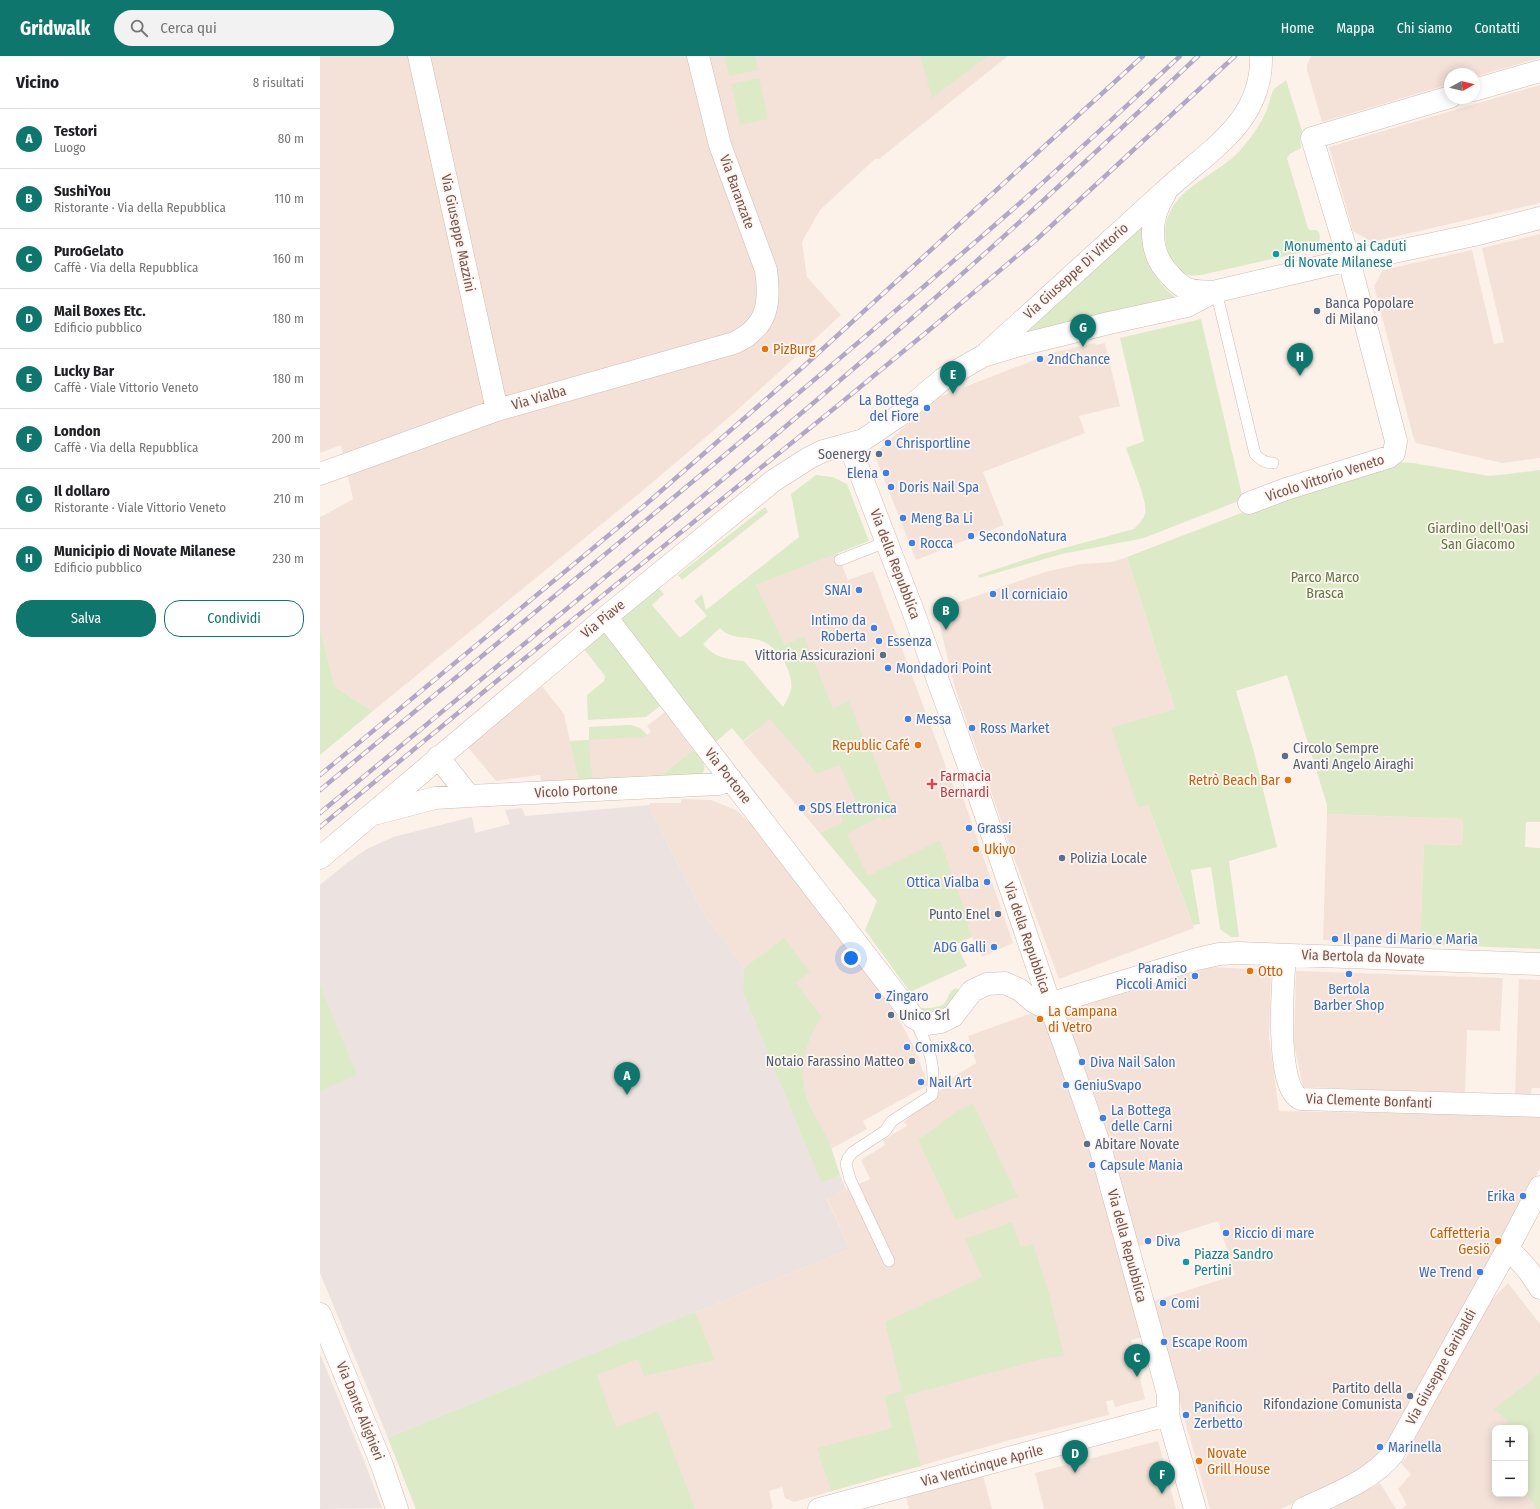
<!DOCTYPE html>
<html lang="it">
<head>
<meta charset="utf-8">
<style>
	body { margin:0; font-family:"Fira Sans Condensed",sans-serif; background:#f2f2f2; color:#202124 }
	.controls { position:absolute; right:12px; bottom:12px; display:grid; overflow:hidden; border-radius:8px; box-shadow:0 2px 10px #0003 }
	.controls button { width:36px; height:36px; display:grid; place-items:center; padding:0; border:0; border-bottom:1px solid #e0e0e0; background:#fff; color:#202124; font:20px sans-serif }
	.compass { position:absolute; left:1124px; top:12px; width:36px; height:36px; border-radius:50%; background:#fff; box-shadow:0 2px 10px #0003; rotate:82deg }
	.you { position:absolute; left:531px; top:902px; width:14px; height:14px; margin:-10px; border:3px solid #fff; border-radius:50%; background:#1a73e8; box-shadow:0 0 0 6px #1a73e833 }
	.badge { display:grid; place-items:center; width:26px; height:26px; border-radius:50%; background:#0f766e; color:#fff; font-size:13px; font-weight:700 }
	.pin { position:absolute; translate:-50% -33px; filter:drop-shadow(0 1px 2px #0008) }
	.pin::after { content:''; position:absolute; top:21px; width:14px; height:12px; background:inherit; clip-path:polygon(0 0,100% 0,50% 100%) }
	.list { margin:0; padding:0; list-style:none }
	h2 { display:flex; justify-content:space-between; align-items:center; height:52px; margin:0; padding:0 16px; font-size:17px }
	h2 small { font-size:13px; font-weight:400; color:#757577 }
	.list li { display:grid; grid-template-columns:26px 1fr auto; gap:12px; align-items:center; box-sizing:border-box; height:60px; padding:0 16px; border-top:1px solid #e0e0e0 }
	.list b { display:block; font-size:15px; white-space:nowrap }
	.list p { margin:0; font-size:13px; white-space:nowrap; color:#757577 }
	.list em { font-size:13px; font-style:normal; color:#757577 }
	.actions { display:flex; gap:8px; padding:12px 16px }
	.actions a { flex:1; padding:9px 0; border:1px solid #0f766e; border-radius:16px; text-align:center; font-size:14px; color:#0f766e }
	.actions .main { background:#0f766e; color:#fff }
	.icon { flex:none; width:22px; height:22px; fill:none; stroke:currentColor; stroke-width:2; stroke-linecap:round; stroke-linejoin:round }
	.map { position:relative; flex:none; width:1220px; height:1453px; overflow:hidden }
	header { display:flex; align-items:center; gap:24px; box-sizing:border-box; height:56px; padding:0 20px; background:#0f766e; color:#fff }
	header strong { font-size:19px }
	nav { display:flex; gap:22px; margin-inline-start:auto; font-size:14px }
	.search { width:280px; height:36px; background:#f2f2f2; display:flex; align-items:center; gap:10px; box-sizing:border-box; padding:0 14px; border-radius:22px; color:#757577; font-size:15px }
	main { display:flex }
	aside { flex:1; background:#fff }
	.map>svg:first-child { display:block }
	.residential { fill:#f4e2d9; fill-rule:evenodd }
	.industrial { fill:#ece3e0 }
	.green { fill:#ddeac8; fill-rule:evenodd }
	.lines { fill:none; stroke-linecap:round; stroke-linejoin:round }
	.service-casing { stroke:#d1bab2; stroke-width:12 }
	.minor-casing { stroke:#d1bab2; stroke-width:23 }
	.service { stroke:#fff; stroke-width:11 }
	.minor { stroke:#fff; stroke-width:22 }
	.rail-casing { stroke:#b2a7c7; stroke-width:4.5 }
	.rail { stroke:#fff6f1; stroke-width:3; stroke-dasharray:9; stroke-linecap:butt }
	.culture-dot { fill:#0f9aa8; stroke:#fff6f1; stroke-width:1.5 }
	.service-dot { fill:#5c6f8a; stroke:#fff6f1; stroke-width:1.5 }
	.food-dot { fill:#e8710a; stroke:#fff6f1; stroke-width:1.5 }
	.shop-dot { fill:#3f7fe0; stroke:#fff6f1; stroke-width:1.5 }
	.health-dot { fill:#e0444e; stroke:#fff6f1; stroke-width:1.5 }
	.labels { text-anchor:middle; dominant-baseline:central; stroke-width:3.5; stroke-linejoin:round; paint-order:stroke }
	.street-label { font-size:14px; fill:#77534d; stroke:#fff6f1 }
	.culture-label { font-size:14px; fill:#0d838f; stroke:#fff6f1; text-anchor:start }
	.service-label { font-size:14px; fill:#4e5e75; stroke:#fff6f1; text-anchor:start }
	.food-label { font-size:14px; fill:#c56008; stroke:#fff6f1; text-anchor:start }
	.shop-label { font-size:14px; fill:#366cbe; stroke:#fff6f1; text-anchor:start }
	.park-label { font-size:14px; fill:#5d7742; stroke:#fff6f1 }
	.health-label { font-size:14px; fill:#be3a42; stroke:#fff6f1; text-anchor:start }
</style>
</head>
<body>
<header>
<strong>Gridwalk</strong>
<div class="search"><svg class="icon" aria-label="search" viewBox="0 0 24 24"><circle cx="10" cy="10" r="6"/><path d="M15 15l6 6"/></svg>Cerca qui</div>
<nav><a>Home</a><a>Mappa</a><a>Chi siamo</a><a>Contatti</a></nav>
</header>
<main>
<aside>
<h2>Vicino<small>8 risultati</small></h2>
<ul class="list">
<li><span class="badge">A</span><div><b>Testori</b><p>Luogo</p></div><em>80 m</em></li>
<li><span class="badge">B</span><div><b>SushiYou</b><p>Ristorante · Via della Repubblica</p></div><em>110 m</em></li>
<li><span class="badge">C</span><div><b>PuroGelato</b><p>Caffè · Via della Repubblica</p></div><em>160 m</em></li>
<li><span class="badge">D</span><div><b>Mail Boxes Etc.</b><p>Edificio pubblico</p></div><em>180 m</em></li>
<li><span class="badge">E</span><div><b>Lucky Bar</b><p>Caffè · Viale Vittorio Veneto</p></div><em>180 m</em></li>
<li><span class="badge">F</span><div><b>London</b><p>Caffè · Via della Repubblica</p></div><em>200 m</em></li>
<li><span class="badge">G</span><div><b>Il dollaro</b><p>Ristorante · Viale Vittorio Veneto</p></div><em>210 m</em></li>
<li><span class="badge">H</span><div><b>Municipio di Novate Milanese</b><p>Edificio pubblico</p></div><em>230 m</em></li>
</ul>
<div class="actions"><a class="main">Salva</a><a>Condividi</a></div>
</aside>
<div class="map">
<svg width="1220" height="1453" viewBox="0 0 1220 1453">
	<rect width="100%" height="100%" fill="#fcf2ea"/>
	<!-- residential -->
	<path class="residential" d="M0 0H688L559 103H555L500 154 482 186 487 221 521 259 413 358 321 436 53 655 15 631 0 573V460L1 461 33 443 21 389 0 397Z
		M991 0H1220V2L1154 21V18H1130V28L1002 66 987 14V9Z
		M1220 29V147L1052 186 1033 175 1009 91Z
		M1220 178V402L1182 407 1096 387 1093 380 1054 230 1063 214 1152 194 1174 288 1184 286 1162 192Z
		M775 287 776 289 785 287 800 350 759 360 765 377 663 416 684 469 596 504 555 400 556 396 619 341 735 296Z
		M517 497 528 524 553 515 635 735 640 733 693 887 662 901 652 881 636 888 557 845 423 686 483 634 471 602 436 529Z
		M807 501 855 653 934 696 828 749 874 872 739 923 693 799 635 632 616 554 725 516 761 508 792 506Z
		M222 630 244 658 250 685 269 684V671L311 669 320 672 327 679 331 676 327 670 345 656 373 694 341 719 259 723V726L222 731 220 719 176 725 148 691Z
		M361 743 391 744 416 754 438 775 548 918 577 960 595 993 608 1029 543 1065 547 1073 511 1093 520 1119 501 1127 423 936 424 912 382 855 333 759H330V747H361Z
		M1007 758 1143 763 1142 789 1104 788 1100 888 1003 884Z
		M892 911 951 914 949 982 959 1055 1220 1060V1112L1206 1141 1067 1387 1056 1401 1040 1415 961 1453H890L831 1246 915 1219 898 1165 816 1191 742 956Z
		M976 915 1183 922 1180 975 1147 974 1145 1037 983 1031 974 988Z
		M1199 923 1220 924V1032H1212L1211 1039H1195Z
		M712 957 724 962 767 1077 823 1281 811 1284 825 1343 795 1351 793 1344 786 1345 789 1359 690 1384 474 1446 465 1442 462 1431 449 1435 453 1452 450 1453H96L68 1382 530 1193 507 1142 550 1123 541 1104 565 1089 563 1084 587 1070 584 1066 590 1061 588 1059 626 1030 624 1027 656 1007 648 980Z
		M1188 1227 1220 1268V1453H1081L1087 1449 1078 1433 1091 1418 1081 1407 1086 1402 1107 1354 1166 1250ZM1175 1372H1205V1438H1175Z
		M838 1385 856 1453H724L715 1417Z
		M663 1419 672 1453H586L589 1452 586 1440Z
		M1060 1427 1076 1453H1012Z"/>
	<!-- industrial -->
	<path class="industrial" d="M330 749V758L333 759 382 855 424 912 423 936 501 1127 520 1119 526 1133 507 1143 530 1193 68 1382 0 1217V829L28 806 47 793 73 781 152 761 155 777 190 768 185 754 202 752 205 760Z
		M0 1298 43 1402 62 1452 0 1453Z"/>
	<!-- green -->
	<path class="green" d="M405 0H435L438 14 409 20Z
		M600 0H668L612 42Z
		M439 22 448 63 420 69 411 28Z
		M966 24 982 75 980 83 981 92 970 98 967 102 988 172 990 174H996L999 176C1001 184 999 188 992 194L881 219C866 221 862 218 853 206 847 198 845 187 845 177 847 131 897 122 922 92 931 82 940 69 946 56 949 50 950 39 954 33 957 30 963 27 966 24Z
		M822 167C820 197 832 223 856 242L691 284Z
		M881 263 922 439 920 440 921 444 824 482 742 498 659 522 658 519 722 498 814 473C818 468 823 464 825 458 829 447 810 405 806 392L824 385 800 282Z
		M1076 406 1093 407 1170 420 1220 414V766H1206L1205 791 1220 792V893L1100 888 1104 788 1142 789 1143 763 1007 758V749L967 619 916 635 934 696 957 791 909 805 919 881H911L900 873 891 811 871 814 880 868 873 869 828 749 818 752 791 672 855 653 807 501 968 439Z
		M496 419 513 421 527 428 549 485 436 529 465 589 484 580 513 653 529 645 543 681 549 688 576 758 563 765 560 761 527 778 548 820 620 784 649 867 647 868 652 881 636 888 647 910 590 936 545 874 557 845 500 777 523 766 518 753 536 745 519 709 497 718 450 663 423 685 412 672 392 689 301 564 302 559 335 531 339 532 344 538 332 549 360 582 387 560 374 545 382 538 386 554 479 481 471 438ZM400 572C413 586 428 578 444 586 459 593 474 617 471 634 469 640 466 646 463 651L424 605C407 604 394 601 383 588Z
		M445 451 448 456 362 524 358 519Z
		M281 572 345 646 326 661 268 664 267 639 284 625 285 620 260 588Z
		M0 573 15 631 53 655 0 699Z
		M311 669 320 672 327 679 324 681 269 684 272 722 341 719 373 694C379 701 390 710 381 719L259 726 250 685 269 684V671Z
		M464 882 490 916 476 927 502 961C483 988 476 1020 490 1051 496 1062 503 1072 508 1084 513 1095 516 1108 520 1119L501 1127 423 936 424 912Z
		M0 929 37 1019 0 1035Z
		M636 932 639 934C628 951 626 954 605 956L599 952C609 952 614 953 624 948 629 941 628 936 636 932Z
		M653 1047 698 1141 636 1164 598 1084 640 1053 641 1054Z
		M692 1166 701 1191 713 1188 729 1237 744 1300 722 1303 584 1340 601 1410 511 1435 497 1392 572 1372 564 1340 582 1335 565 1266 662 1221 645 1183Z
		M375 1256 395 1304 324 1320 318 1303 277 1319 296 1371 338 1355 375 1453H96L68 1382Z
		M1220 1317V1453H1217L1205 1435V1372H1183L1188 1366 1174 1353Z"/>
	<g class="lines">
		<defs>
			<path id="service" d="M896 235 935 398C940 404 945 407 953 407
				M520 504 566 486
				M569 1205 530 1123 526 1108 528 1102 533 1096 565 1075 572 1065 612 1039C616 1005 609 994 595 964"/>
			<path id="minor" d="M99 0 177 354
				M1154 34 1220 15
				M845 138C828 163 828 198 851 220 855 225 860 229 865 232 874 236 883 235 893 236
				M668 296C727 242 786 188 845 135 868 113 902 90 920 65 934 47 942 23 941 0
				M529 388 593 555 652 719 734 960 779 1087 848 1338V1359L875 1453
				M0 418 177 354 414 287C447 272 451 248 446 214L400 89 378 0
				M929 447 966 433 1069 401 1074 397 1076 385 1029 204 992 82 1130 41
				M286 561 594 962 606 968 621 966 633 960 652 935 667 928 685 927 700 934 714 946 720 949 729 948 877 903 899 898 918 897 1220 908
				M118 701 149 740
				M58 757 115 742 149 740 399 728 411 723
				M0 802 286 561 453 425 489 402 503 395 543 384 580 359 623 323 663 300 696 290 789 267 867 250 893 236 1029 204 1055 200 1154 179 1220 162
				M965 899C963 924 954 1033 981 1043L1220 1050
				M1188 1192 1208 1214 1220 1232
				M0 1258 62 1409 77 1453
				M499 1453 848 1359
				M983 1453C1014 1438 1051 1425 1073 1398L1188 1192 1220 1131"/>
		</defs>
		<!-- service casing -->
		<use href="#service" class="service-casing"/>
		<!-- minor casing -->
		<use href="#minor" class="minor-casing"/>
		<!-- service -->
		<use href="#service" class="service"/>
		<!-- minor -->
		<use href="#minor" class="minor"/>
		<defs>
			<path id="rail" d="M0 719 325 449 484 310 823 0
				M0 734C231 542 466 352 692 154 749 104 804 52 860 0
				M0 757C200 590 403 427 599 256 694 173 786 87 878 0
				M0 771 178 624 516 351 614 270 716 184 915 0"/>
		</defs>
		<!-- rail casing -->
		<use href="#rail" class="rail-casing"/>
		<!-- rail -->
		<use href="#rail" class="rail"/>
	</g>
	<!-- markers -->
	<g class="culture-dot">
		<circle cx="956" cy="198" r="4"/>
		<circle cx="866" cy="1206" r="4"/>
	</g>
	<g class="service-dot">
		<circle cx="997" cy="255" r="4"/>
		<circle cx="559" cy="398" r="4"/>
		<circle cx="563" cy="599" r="4"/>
		<circle cx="965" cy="700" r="4"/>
		<circle cx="742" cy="802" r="4"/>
		<circle cx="678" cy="858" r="4"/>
		<circle cx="571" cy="959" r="4"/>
		<circle cx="592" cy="1005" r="4"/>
		<circle cx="767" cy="1088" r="4"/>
		<circle cx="1090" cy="1340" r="4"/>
	</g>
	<g class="food-dot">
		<circle cx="445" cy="293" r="4"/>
		<circle cx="598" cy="689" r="4"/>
		<circle cx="968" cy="724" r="4"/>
		<circle cx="656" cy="793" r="4"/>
		<circle cx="930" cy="915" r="4"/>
		<circle cx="720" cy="963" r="4"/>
		<circle cx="1178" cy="1185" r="4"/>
		<circle cx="879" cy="1405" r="4"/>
	</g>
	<g class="shop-dot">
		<circle cx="720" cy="303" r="4"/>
		<circle cx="607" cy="352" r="4"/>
		<circle cx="568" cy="387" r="4"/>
		<circle cx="566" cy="417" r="4"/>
		<circle cx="571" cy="431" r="4"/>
		<circle cx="583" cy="462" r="4"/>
		<circle cx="651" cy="480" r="4"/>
		<circle cx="592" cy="487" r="4"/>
		<circle cx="539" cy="534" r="4"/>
		<circle cx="673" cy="538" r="4"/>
		<circle cx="554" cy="572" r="4"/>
		<circle cx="559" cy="585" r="4"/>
		<circle cx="568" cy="612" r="4"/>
		<circle cx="588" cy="663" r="4"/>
		<circle cx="652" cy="672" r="4"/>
		<circle cx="482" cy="752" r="4"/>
		<circle cx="649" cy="772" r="4"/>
		<circle cx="667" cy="826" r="4"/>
		<circle cx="1015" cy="883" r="4"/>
		<circle cx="674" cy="891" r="4"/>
		<circle cx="1029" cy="918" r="4"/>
		<circle cx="875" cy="920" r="4"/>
		<circle cx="558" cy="940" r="4"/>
		<circle cx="587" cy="991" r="4"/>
		<circle cx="762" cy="1006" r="4"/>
		<circle cx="601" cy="1026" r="4"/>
		<circle cx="746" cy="1029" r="4"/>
		<circle cx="783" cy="1062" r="4"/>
		<circle cx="772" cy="1109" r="4"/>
		<circle cx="1203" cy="1140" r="4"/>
		<circle cx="906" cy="1177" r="4"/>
		<circle cx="828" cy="1185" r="4"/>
		<circle cx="1160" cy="1216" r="4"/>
		<circle cx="843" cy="1247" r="4"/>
		<circle cx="844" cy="1286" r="4"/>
		<circle cx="866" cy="1359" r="4"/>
		<circle cx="1060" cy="1391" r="4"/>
	</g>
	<path class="health-dot" d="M610 722h4v4h4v4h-4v4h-4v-4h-4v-4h4z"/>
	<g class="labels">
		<!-- street labels -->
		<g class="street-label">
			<text transform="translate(417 136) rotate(70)">Via Baranzate</text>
			<text transform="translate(138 177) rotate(78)">Via Giuseppe Mazzini</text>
			<text transform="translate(756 215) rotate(-42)">Via Giuseppe Di Vittorio</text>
			<text transform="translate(219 342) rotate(-16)">Via Vialba</text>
			<text transform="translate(1005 422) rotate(-18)">Vicolo Vittorio Veneto</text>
			<text transform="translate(575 508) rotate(69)">Via della Repubblica</text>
			<text transform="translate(283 563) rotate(-39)">Via Piave</text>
			<text transform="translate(408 720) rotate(52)">Via Portone</text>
			<text transform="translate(256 735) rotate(-3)">Vicolo Portone</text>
			<text transform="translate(707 882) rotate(71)">Via della Repubblica</text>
			<text transform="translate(1043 901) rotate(2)">Via Bertola da Novate</text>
			<text transform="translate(1049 1045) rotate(2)">Via Clemente Bonfanti</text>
			<text transform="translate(807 1190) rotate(75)">Via della Repubblica</text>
			<text transform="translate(1121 1311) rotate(-61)">Via Giuseppe Garibaldi</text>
			<text transform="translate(40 1355) rotate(68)">Via Dante Alighieri</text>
			<text transform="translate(662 1410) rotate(-15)">Via Venticinque Aprile</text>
		</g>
		<!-- culture labels -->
		<g class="culture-label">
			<text x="964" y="190">Monumento ai Caduti<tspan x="964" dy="16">di Novate Milanese</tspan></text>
			<text x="874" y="1198">Piazza Sandro<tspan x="874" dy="16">Pertini</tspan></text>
		</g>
		<!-- service labels -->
		<g class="service-label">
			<text x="1005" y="247">Banca Popolare<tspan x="1005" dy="16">di Milano</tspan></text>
			<text x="551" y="398" text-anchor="end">Soenergy</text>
			<text x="555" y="599" text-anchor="end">Vittoria Assicurazioni</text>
			<text x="973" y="692">Circolo Sempre<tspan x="973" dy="16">Avanti Angelo Airaghi</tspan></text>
			<text x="750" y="802">Polizia Locale</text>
			<text x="670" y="858" text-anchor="end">Punto Enel</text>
			<text x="579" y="959">Unico Srl</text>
			<text x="584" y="1005" text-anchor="end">Notaio Farassino Matteo</text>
			<text x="775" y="1088">Abitare Novate</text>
			<text x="1082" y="1332" text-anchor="end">Partito della<tspan x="1082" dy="16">Rifondazione Comunista</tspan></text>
		</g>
		<!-- food labels -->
		<g class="food-label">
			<text x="453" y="293">PizBurg</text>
			<text x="590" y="689" text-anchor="end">Republic Café</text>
			<text x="960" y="724" text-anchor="end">Retrò Beach Bar</text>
			<text x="664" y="793">Ukiyo</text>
			<text x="938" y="915">Otto</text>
			<text x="728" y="955">La Campana<tspan x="728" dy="16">di Vetro</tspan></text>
			<text x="1170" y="1177" text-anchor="end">Caffetteria<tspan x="1170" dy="16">Gesiö</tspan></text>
			<text x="887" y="1397">Novate<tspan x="887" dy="16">Grill House</tspan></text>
		</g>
		<!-- shop labels -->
		<g class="shop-label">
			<text x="728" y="303">2ndChance</text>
			<text x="599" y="344" text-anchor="end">La Bottega<tspan x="599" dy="16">del Fiore</tspan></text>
			<text x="576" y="387">Chrisportline</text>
			<text x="558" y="417" text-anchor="end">Elena</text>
			<text x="579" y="431">Doris Nail Spa</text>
			<text x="591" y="462">Meng Ba Li</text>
			<text x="659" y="480">SecondoNatura</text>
			<text x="600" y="487">Rocca</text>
			<text x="531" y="534" text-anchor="end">SNAI</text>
			<text x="681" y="538">Il corniciaio</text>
			<text x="546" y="564" text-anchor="end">Intimo da<tspan x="546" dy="16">Roberta</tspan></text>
			<text x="567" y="585">Essenza</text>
			<text x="576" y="612">Mondadori Point</text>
			<text x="596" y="663">Messa</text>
			<text x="660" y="672">Ross Market</text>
			<text x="490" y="752">SDS Elettronica</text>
			<text x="657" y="772">Grassi</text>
			<text x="659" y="826" text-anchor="end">Ottica Vialba</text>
			<text x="1023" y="883">Il pane di Mario e Maria</text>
			<text x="666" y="891" text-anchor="end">ADG Galli</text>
			<text x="867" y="912" text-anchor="end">Paradiso<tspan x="867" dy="16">Piccoli Amici</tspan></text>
			<text x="1029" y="933" text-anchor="middle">Bertola<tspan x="1029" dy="16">Barber Shop</tspan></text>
			<text x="566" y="940">Zingaro</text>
			<text x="595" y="991">Comix&amp;co.</text>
			<text x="770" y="1006">Diva Nail Salon</text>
			<text x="609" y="1026">Nail Art</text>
			<text x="754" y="1029">GeniuSvapo</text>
			<text x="791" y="1054">La Bottega<tspan x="791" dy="16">delle Carni</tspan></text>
			<text x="780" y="1109">Capsule Mania</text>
			<text x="1195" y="1140" text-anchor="end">Erika</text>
			<text x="914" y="1177">Riccio di mare</text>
			<text x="836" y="1185">Diva</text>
			<text x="1152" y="1216" text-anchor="end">We Trend</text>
			<text x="851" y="1247">Comi</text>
			<text x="852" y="1286">Escape Room</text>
			<text x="874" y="1351">Panificio<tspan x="874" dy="16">Zerbetto</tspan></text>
			<text x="1068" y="1391">Marinella</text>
		</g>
		<!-- park labels -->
		<g class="park-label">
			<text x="1158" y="472">Giardino dell'Oasi<tspan x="1158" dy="16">San Giacomo</tspan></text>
			<text x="1005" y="521">Parco Marco<tspan x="1005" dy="16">Brasca</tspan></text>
		</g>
		<!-- health labels -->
		<g class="health-label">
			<text x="620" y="720">Farmacia<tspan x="620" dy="16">Bernardi</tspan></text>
		</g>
	</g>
</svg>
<div class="controls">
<button>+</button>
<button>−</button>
</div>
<svg class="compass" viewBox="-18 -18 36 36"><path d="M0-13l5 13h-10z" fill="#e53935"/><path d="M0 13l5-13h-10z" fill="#757577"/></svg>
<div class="you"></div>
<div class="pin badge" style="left:307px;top:1039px">A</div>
<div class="pin badge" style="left:626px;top:574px">B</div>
<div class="pin badge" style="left:817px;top:1321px">C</div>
<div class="pin badge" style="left:755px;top:1417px">D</div>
<div class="pin badge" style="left:633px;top:338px">E</div>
<div class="pin badge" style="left:842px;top:1438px">F</div>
<div class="pin badge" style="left:763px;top:291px">G</div>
<div class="pin badge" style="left:980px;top:320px">H</div>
</div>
</main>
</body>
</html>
